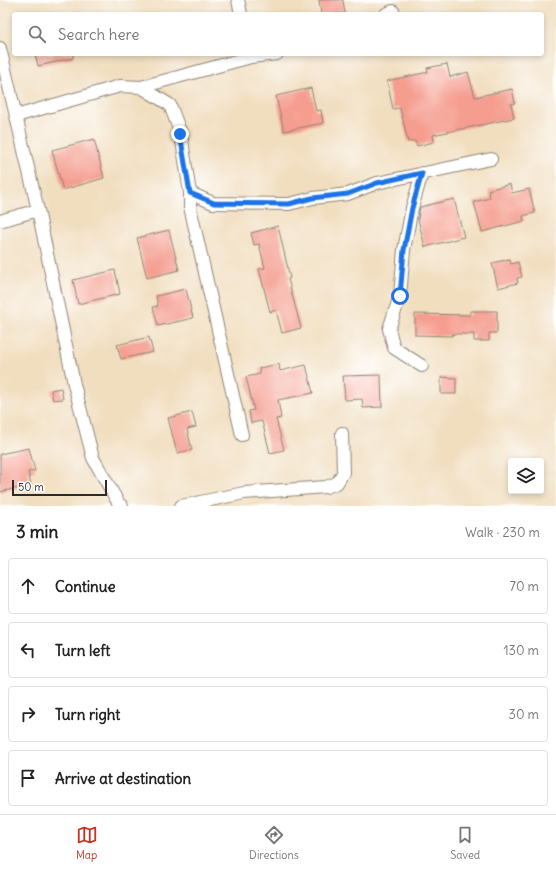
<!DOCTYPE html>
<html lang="en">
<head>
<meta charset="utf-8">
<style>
	body { margin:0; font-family:Delius,sans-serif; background:#f6f6f6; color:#222 }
	.controls { position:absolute; right:12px; bottom:12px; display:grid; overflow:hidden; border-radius:4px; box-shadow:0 2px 6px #0003 }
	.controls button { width:36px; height:36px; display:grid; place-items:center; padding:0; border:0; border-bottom:1px solid #e0e0e0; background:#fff; color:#222; font:20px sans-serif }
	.scale { position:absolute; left:12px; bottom:10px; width:95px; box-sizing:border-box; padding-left:4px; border:2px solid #2b2b2b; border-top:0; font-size:11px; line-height:14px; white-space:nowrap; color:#2b2b2b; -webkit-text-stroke:3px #fff; paint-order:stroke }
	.stop { position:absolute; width:12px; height:12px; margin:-9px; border:3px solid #1a73e8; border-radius:50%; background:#fff }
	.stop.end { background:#1a73e8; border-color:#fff; box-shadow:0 1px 4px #0008 }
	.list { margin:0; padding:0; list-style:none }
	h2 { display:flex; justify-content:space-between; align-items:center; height:52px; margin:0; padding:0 16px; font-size:17px }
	h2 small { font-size:13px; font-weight:400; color:#767676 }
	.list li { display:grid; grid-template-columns:26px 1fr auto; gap:12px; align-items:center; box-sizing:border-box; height:56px; margin:0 8px 8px; padding:0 8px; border:1px solid #e0e0e0; border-radius:4px }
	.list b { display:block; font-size:15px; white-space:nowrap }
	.list em { font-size:13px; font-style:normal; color:#767676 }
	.icon { flex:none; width:22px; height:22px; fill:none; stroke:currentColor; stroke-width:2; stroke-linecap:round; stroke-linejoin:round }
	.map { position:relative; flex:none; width:556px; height:506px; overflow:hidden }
	.search { position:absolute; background:#fff; box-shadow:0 2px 6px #0003; left:12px; right:12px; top:12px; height:44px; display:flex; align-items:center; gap:10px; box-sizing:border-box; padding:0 14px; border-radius:4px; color:#767676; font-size:15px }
	.sheet { height:308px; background:#fff }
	nav { display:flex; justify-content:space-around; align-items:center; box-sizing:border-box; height:56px; border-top:1px solid #e0e0e0; background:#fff; font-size:11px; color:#767676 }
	nav a { display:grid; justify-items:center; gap:2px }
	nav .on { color:#c8321e }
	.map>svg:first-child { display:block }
	.building { fill:#f59d8f }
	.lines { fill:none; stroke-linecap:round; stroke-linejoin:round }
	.minor-casing { stroke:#8e8475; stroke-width:14 }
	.minor { stroke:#fff; stroke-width:12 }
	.route { stroke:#1a73e8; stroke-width:5 }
</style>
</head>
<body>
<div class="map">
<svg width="556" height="506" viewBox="0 0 556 506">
	<rect width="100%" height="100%" fill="#fff"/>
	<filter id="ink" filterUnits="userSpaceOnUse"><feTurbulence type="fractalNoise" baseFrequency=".025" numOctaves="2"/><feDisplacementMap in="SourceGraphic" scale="8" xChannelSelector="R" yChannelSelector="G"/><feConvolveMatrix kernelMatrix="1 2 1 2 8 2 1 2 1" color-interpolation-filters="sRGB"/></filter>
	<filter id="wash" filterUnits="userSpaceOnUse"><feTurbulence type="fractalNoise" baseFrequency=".012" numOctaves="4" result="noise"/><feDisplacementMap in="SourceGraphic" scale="16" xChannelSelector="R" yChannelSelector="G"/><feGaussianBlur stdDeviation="0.9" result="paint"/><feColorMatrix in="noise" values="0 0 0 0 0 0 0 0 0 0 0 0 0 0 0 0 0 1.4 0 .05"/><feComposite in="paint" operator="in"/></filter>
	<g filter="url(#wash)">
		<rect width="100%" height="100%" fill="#f1debf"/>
		<g id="blocks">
			<!-- building -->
			<path class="building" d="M319 0H343L345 14H321Z
				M35 54H73V58L38 66Z
				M447 64 450 77 468 72 475 97 512 89 515 103 511 104 514 118 433 135 434 142 417 146 415 141 408 142 400 108 393 109 387 81 428 72 427 68Z
				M311 88 316 111 321 110 323 123 284 131 276 96Z
				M94 139 104 178 63 190 52 150Z
				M510 184 512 193 529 189 535 213 523 216 524 221 482 232 474 202 490 198 488 190Z
				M454 199 464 237 425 247 418 219 420 207Z
				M278 226 290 278 288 279 301 328 282 333 276 310 270 312 259 269 265 268 259 244 254 245 251 233Z
				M169 230 179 270 147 278 137 238Z
				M510 259 511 264 518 262 522 277 517 278 518 283 498 288 492 263Z
				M115 270 120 294 78 304 73 280Z
				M186 289 193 318 158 326 153 307 158 306 156 296Z
				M470 311H497V333H489V341H474V334H452V336L415 335V314L470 315Z
				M149 337 153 352 121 359 117 345Z
				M279 364 280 371 306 365 313 393 278 400 281 418 276 419 284 450 270 453 262 421 251 423 249 411 254 410 246 377 260 374 259 368Z
				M381 375 382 407 363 408 362 399 345 400 343 376Z
				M441 377 456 378V394H441Z
				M61 388 63 399 53 400 51 390Z
				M192 412 196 427 187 429 192 450 177 453 168 418Z
				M29 448 35 471 28 472 31 485 0 492V454Z"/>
		</g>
	</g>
	<g filter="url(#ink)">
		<use href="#blocks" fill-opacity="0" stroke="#8e8475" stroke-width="1"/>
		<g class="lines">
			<defs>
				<path id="minor" d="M238 0 241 14
					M386 14 393 11
					M0 48 38 210 74 384 93 458 119 504 122 506
					M141 87 170 105 181 134 190 193V207L242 435
					M16 116 120 86 141 87 251 57 277 54
					M422 173 412 208 404 250 400 296 389 329 394 348 422 366
					M190 193 213 203 289 204 313 198 348 194 377 183 491 159
					M0 221 38 210
					M181 506 244 493 326 487 337 483 343 473 342 433"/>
			</defs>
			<!-- minor casing -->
			<use href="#minor" class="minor-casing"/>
			<!-- minor -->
			<use href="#minor" class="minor"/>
		</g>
	</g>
	<g class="lines" filter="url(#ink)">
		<!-- route -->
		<path class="route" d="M180 134 190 193 214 203 289 204 312 198 348 194 377 183 422 173 412 208 404 250 400 296"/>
	</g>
</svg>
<div class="controls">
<button><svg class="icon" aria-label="layers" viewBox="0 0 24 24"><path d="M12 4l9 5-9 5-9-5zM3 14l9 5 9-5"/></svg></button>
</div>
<div class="scale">50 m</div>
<div class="stop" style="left:400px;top:296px"></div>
<div class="stop end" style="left:180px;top:134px"></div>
<div class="search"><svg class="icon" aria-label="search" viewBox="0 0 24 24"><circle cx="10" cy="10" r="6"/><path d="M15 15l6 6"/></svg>Search here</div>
</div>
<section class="sheet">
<h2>3 min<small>Walk · 230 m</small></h2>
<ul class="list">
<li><svg class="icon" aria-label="ahead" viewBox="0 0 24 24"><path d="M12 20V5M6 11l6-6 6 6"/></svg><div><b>Continue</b></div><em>70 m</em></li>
<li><svg class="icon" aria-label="left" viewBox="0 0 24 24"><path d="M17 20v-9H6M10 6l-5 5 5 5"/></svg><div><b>Turn left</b></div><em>130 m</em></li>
<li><svg class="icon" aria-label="right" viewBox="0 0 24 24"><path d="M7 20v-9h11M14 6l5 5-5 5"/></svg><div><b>Turn right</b></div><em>30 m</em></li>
<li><svg class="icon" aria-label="arrive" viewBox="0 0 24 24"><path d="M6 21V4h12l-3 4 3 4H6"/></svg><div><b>Arrive at destination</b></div></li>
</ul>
</section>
<nav>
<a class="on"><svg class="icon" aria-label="map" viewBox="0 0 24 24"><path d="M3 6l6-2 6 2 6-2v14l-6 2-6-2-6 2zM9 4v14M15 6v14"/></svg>Map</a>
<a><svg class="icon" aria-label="directions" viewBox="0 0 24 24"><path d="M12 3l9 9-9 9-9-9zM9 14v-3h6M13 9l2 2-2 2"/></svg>Directions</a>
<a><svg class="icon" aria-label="saved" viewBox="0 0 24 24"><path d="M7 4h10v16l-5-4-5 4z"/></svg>Saved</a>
</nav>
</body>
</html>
